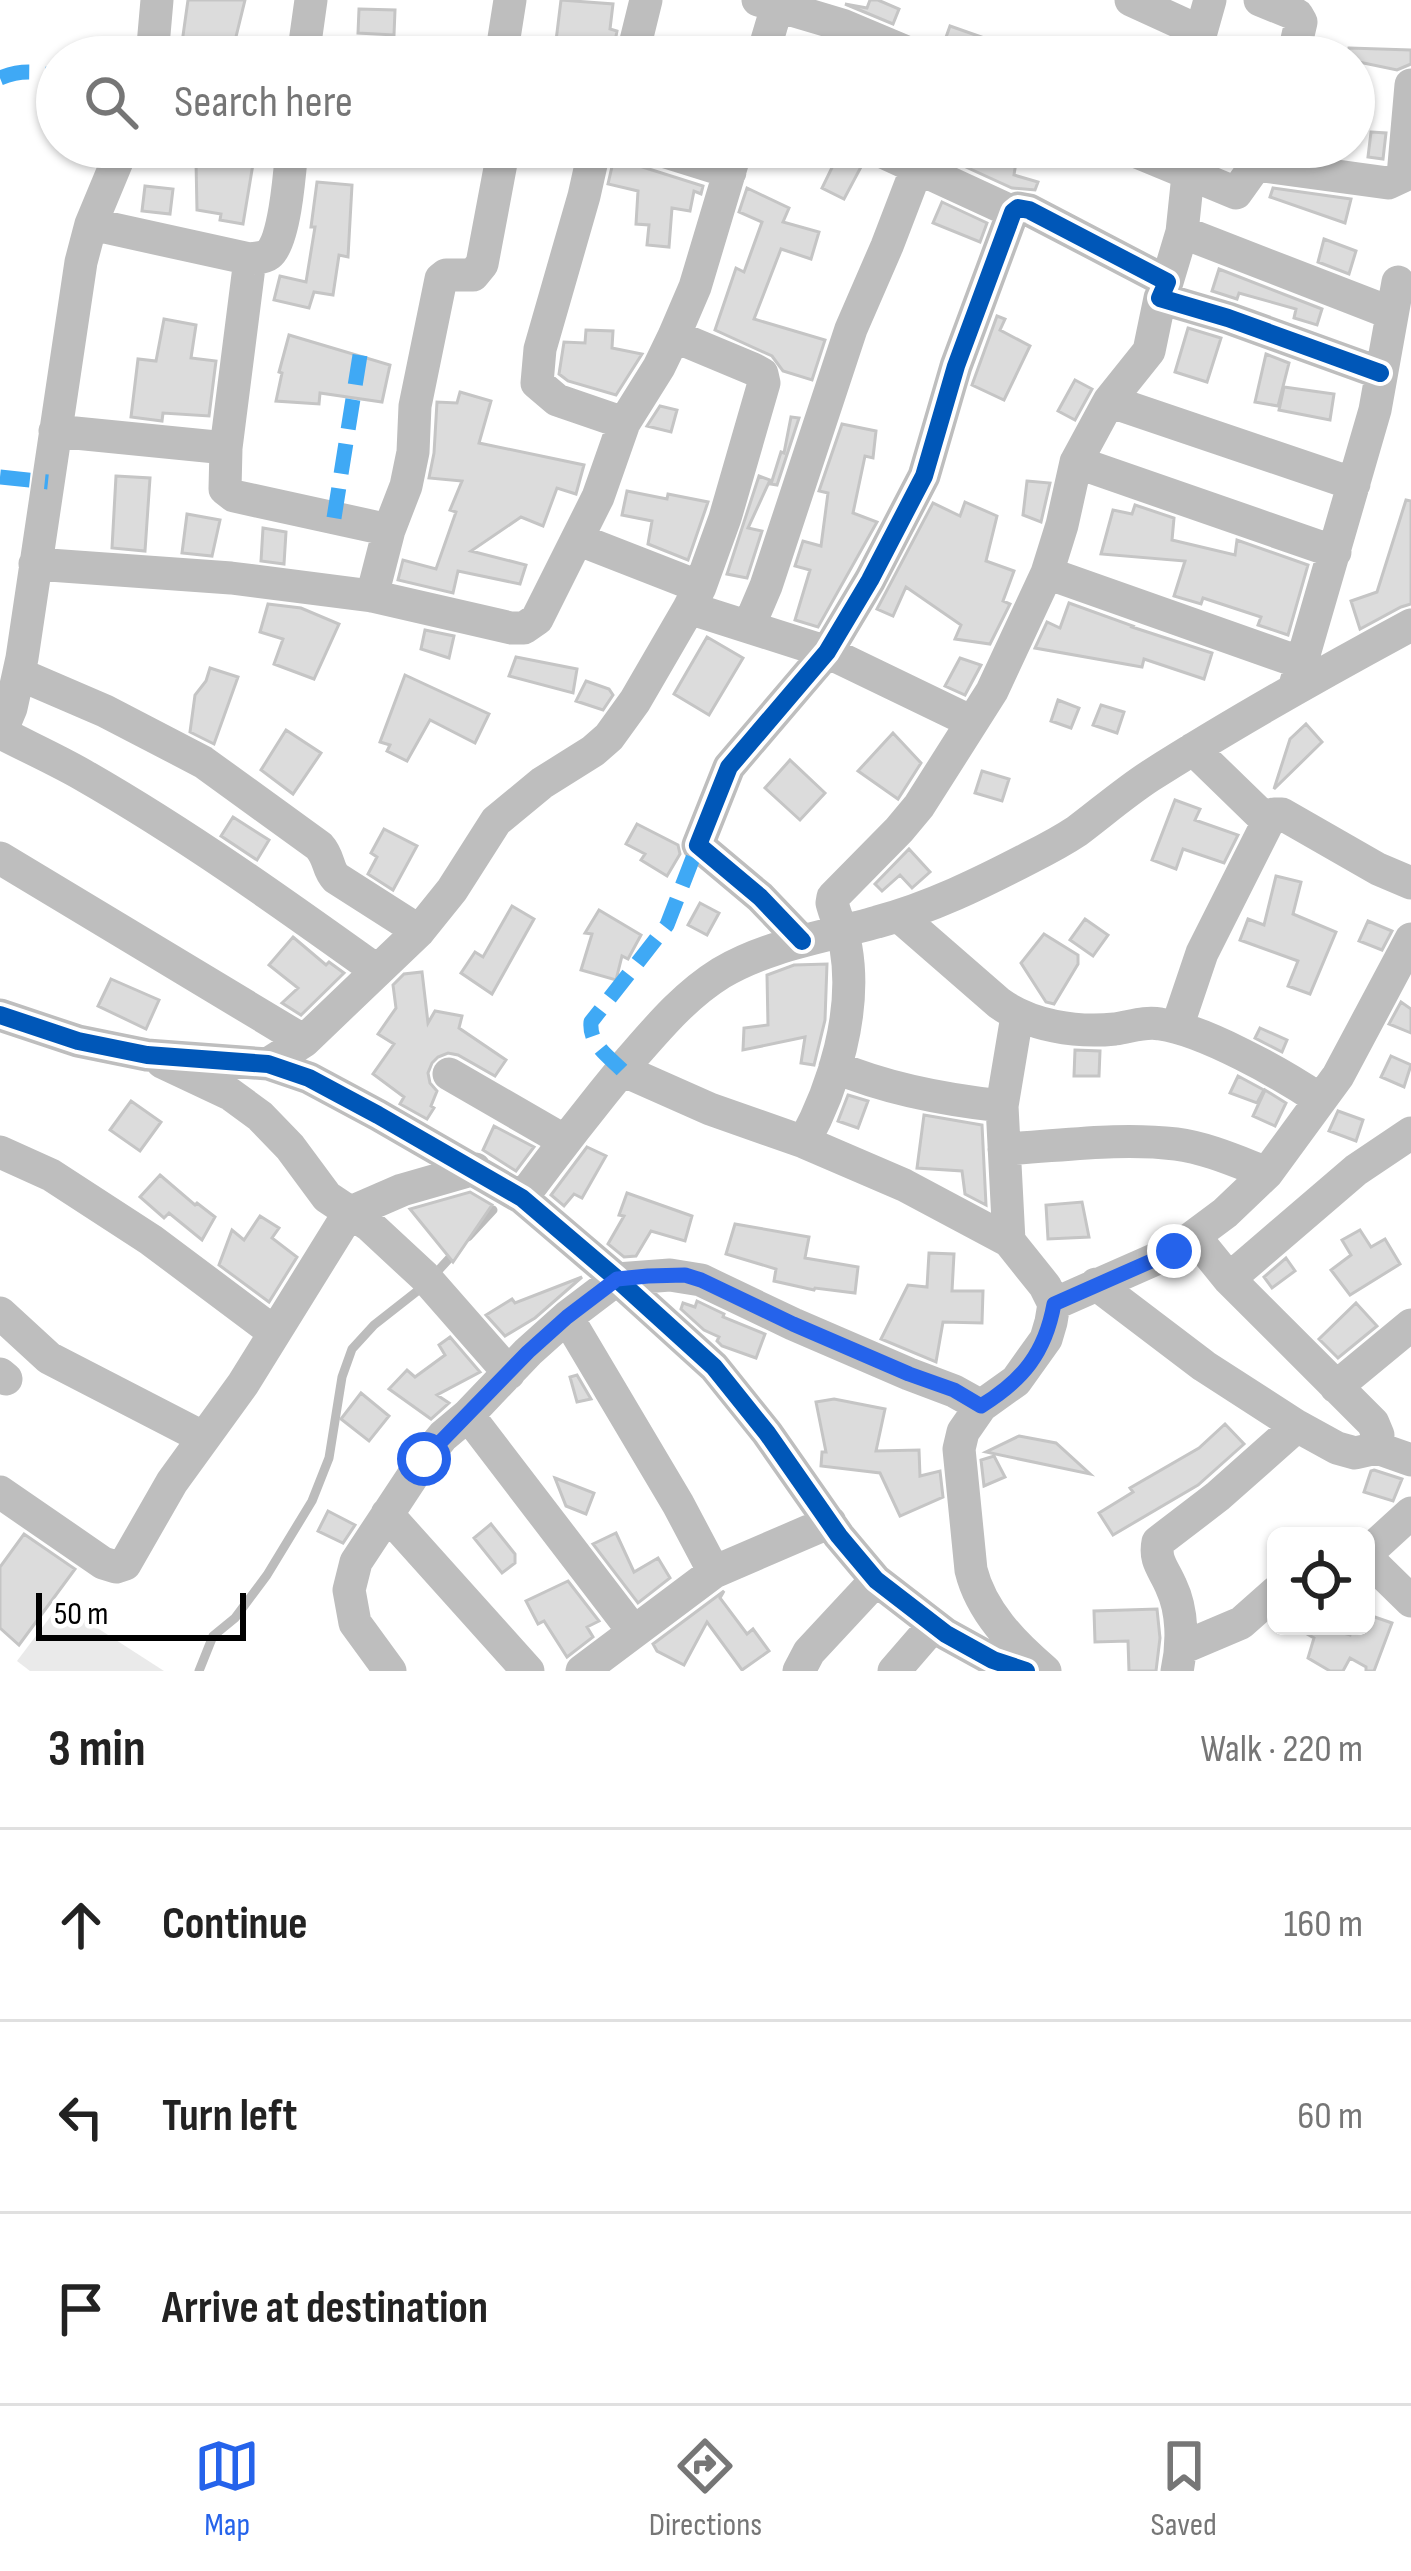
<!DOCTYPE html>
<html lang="en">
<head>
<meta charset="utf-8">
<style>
	body { margin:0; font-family:"Sofia Sans Condensed",sans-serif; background:#f6f6f6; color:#222 }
	.controls { position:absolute; right:36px; bottom:36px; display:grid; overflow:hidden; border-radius:18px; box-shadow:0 3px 9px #0004 }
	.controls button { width:108px; height:108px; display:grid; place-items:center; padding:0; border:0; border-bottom:3px solid #e0e0e0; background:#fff; color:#222; font:60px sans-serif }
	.scale { position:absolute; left:36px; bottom:30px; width:210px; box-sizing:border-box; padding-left:12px; border:6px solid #000; border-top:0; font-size:33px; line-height:42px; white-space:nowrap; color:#000; -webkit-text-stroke:9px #fff; paint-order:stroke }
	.stop { position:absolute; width:36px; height:36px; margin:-27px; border:9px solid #2563eb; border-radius:50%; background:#fff }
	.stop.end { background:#2563eb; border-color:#fff; box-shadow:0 3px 12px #0008 }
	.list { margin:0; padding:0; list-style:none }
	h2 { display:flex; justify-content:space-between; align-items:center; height:156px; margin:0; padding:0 48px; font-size:51px }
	h2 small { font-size:39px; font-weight:400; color:#767676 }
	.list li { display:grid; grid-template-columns:78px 1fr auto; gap:36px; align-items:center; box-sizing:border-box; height:192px; padding:0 48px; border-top:3px solid #e0e0e0 }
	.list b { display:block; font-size:45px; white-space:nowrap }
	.list em { font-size:39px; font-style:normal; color:#767676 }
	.icon { flex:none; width:66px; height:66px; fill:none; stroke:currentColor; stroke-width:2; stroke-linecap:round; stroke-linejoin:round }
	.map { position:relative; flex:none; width:1411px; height:1671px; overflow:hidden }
	.search { position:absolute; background:#fff; box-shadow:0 3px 9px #0004; left:36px; right:36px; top:36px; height:132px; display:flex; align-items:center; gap:30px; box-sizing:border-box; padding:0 42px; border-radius:66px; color:#767676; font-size:45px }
	.sheet { height:732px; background:#fff }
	nav { display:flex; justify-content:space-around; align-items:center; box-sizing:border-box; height:168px; border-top:3px solid #e0e0e0; background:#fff; font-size:33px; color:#767676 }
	nav a { display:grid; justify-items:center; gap:6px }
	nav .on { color:#2563eb }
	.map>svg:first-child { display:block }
	.green { fill:#eaeaea }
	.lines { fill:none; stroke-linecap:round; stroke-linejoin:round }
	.stream { stroke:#bcbcbc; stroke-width:9 }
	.building { fill:#dcdcdc; stroke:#c5c5c5; stroke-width:3 }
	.minor { stroke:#bebebe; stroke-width:33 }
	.quiet { stroke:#3fa9f5; stroke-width:15; stroke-dasharray:30 15; stroke-linecap:butt }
	.cycleway-casing { stroke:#fff; stroke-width:26 }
	.cycleway { stroke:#0057b8; stroke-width:18 }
	.route { stroke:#2563eb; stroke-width:15 }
</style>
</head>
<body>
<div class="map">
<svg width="1411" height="1671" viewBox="0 0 1411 1671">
	<rect width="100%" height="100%" fill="#fff"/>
	<!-- green -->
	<path class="green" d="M60 1604 164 1671H30L17 1661Z"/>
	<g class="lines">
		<!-- stream -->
		<path class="stream" d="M468 1237 493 1210
			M199 1671 213 1636 235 1618 267 1575 312 1501 329 1458 342 1377 352 1349 374 1325 425 1285 457 1250"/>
	</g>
	<!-- building -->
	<path class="building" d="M188 0H245L231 57H180Z
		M561 0 613 4 610 29 617 31 612 57H554Z
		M870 0H878L899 9 893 24 845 4 867 8Z
		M359 9 395 10 394 35 358 33Z
		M950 26 1030 54 1029 57H939Z
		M1349 48 1411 50V64L1397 70 1354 61V57H1348Z
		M1371 132 1386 133 1383 159 1368 157Z
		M946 147H954L991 158 993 147 1018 150 1014 175 1038 182 1035 190 1012 188 944 157Z
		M841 149 853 155 862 165 844 199 822 188Z
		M219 150 255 152 243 224 220 220 221 214 197 210 196 161H218Z
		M614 158 703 186 701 194 694 191 690 211 672 208 669 247 647 245 649 225 636 224 638 191 608 184Z
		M317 182 352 185 348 257 339 255 333 295 314 292 309 308 274 300 280 276 306 282 315 227H311Z
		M145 186 173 189 170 214 142 211Z
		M747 188 789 208 783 222 819 232 811 259 781 249 754 319 825 340 812 380 783 371 772 356 715 330 736 268 744 272 762 222 739 212Z
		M1273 188 1351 199 1345 223 1270 197Z
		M942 202 987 223 980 242 933 223Z
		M1324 239 1356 251 1349 274 1318 262Z
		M1219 269 1322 309 1317 325 1294 318 1296 309 1239 293 1237 299 1212 291Z
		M997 316 1005 319 1000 330 1030 346 1004 400 972 385Z
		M164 319 196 325 191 358 216 361 209 416 163 413 162 421 131 417 138 359 156 361Z
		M1188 328 1221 338 1207 382 1175 372Z
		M586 330 613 331 612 348 642 354 616 395 568 381 559 374 564 342 585 343Z
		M289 335 390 365 382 402 320 393 319 404 276 401 282 373 279 372Z
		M1266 354 1289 363 1278 406 1255 402Z
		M1075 380 1092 389 1075 420 1058 411Z
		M1284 387 1334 394 1330 420 1279 410Z
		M460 392 491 401 479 443 584 465 576 494 557 488 543 526 521 517 471 551 526 565 520 584 458 571 453 593 398 580 403 560 436 569 456 512 450 510 462 481 429 478 434 453 437 402 457 403Z
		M660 406 677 410 671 432 647 426Z
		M791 417 799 418 777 485 771 484 781 452 784 453Z
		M842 424 876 431 873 458 865 456 853 513 877 522 818 627 795 620 810 570 795 566 803 541 821 546 828 493 819 491Z
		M116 476 150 478 145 551 112 548Z
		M759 476 770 480 748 528 762 531 747 578 727 574Z
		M1027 481 1050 483 1041 522 1023 515Z
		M627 491 667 499 668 494 708 502 688 560 648 544 652 521 622 515Z
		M1406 500 1411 501V604L1401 607 1360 629 1351 601 1377 592Z
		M965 502 997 516 986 561 1014 571 1003 601 1010 604 990 644 955 639 961 625 906 587 893 616 877 609 933 503 960 516Z
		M1135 505 1174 518 1172 540 1235 555 1237 540 1308 565 1288 635 1258 625 1261 617 1203 598 1201 604 1174 596 1185 561 1101 554 1113 510 1132 514Z
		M187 514 220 520 212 556 182 553Z
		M263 528 286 532 284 564 261 561Z
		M1069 603 1133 626 1132 627 1212 653 1204 679 1144 659 1142 667 1035 648 1047 622 1060 628Z
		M268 604 301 608 339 624 314 679 274 664 283 639 260 632Z
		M425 630 454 636 449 658 421 649Z
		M707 637 743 658 709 715 674 694Z
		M516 657 577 669 573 693 509 676Z
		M960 658 981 665 965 695 945 686Z
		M210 668 238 677 214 744 190 732 195 695 206 681Z
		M405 675 489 714 475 743 430 720 407 761 387 751 390 745 380 742Z
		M586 681 609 689 613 695 603 710 576 701Z
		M1058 700 1079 708 1071 728 1051 721Z
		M1101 705 1124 712 1117 733 1093 725Z
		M1306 724 1322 742 1274 789 1290 739Z
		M286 730 321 753 293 794 261 770Z
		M893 733 921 763 898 799 858 771Z
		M790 760 825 793 800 820 765 788Z
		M982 771 1009 779 1002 801 975 793Z
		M1175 800 1200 809 1195 820 1238 835 1224 863 1183 849 1176 869 1152 860Z
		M233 817 269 840 257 860 221 836Z
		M637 824 678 845 680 854 667 876 641 860 645 854 626 844Z
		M384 829 417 846 393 890 368 874 377 857 371 853Z
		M909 849 930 872 912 888 900 875 882 891 875 884Z
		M1276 876 1301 882 1293 914 1336 932 1310 994 1288 986 1298 961 1240 940 1248 919 1264 925Z
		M700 903 719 913 707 935 688 925Z
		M512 906 534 919 492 994 461 973 475 952 483 957Z
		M599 910 641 935 628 959 622 956 616 980 581 970 592 934 585 933Z
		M1085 919 1108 935 1093 956 1070 940Z
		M1368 921 1392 931 1382 950 1359 941Z
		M1044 934 1078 955V964L1054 1004 1046 1002 1021 963Z
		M293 937 326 965 329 962 344 973 301 1015 282 1003 298 988 269 965Z
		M827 964 825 1020 814 1065 801 1063 805 1037 743 1050 744 1028 768 1025 767 975 794 965Z
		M422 972 428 1023 435 1011 462 1016 459 1028 506 1060 495 1076 458 1055 448 1053 438 1057 432 1063 428 1073 430 1083 437 1091 431 1106 434 1108 427 1119 400 1104 404 1097 373 1074 394 1044 378 1034 396 1008 393 985 404 974Z
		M111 979 159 1000 146 1029 98 1006Z
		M1401 1002 1411 1009V1033L1389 1024Z
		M1260 1028 1287 1040 1282 1052 1255 1038Z
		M1075 1050 1100 1051 1099 1076H1074Z
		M1391 1056 1411 1065 1404 1087 1381 1077Z
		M1238 1076 1264 1090 1257 1103 1230 1093Z
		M1265 1090 1286 1103 1275 1126 1253 1116Z
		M848 1095 868 1101 858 1128 838 1121Z
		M131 1101 161 1122 140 1151 110 1130Z
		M1338 1111 1363 1120 1356 1141 1329 1131Z
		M924 1115 982 1125 986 1205 965 1194 962 1171 917 1168Z
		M494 1126 534 1147 516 1171 483 1150Z
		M587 1147 606 1156 582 1198 574 1194 564 1206 551 1195Z
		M160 1175 195 1205 197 1203 215 1217 202 1240 169 1213 164 1218 140 1197Z
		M470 1192 492 1205 453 1262 410 1209Z
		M627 1193 692 1216 685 1241 651 1231 636 1256 624 1257 608 1244 624 1216 619 1215Z
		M1082 1202 1089 1237 1048 1239 1046 1205Z
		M260 1216 279 1228 272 1238 297 1257 269 1302 219 1265 232 1230 244 1240Z
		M735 1224 809 1237 805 1258 858 1267 855 1293 815 1288 814 1290 774 1281 776 1269 726 1254Z
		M1360 1230 1371 1247 1385 1239 1400 1264 1350 1295 1331 1270 1351 1255 1342 1240Z
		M929 1253 954 1254 952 1291H983L982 1323 943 1322 936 1362 881 1339 908 1285 927 1287Z
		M1286 1258 1295 1271 1272 1288 1264 1277Z
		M582 1277 535 1318 505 1336 486 1315 512 1299 515 1303Z
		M697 1301 724 1314 723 1317 765 1334 756 1358 722 1346 717 1341 719 1337 704 1330 681 1309 683 1303 695 1307Z
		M1356 1303 1377 1326 1338 1358 1319 1339Z
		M450 1337 480 1372 437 1395 449 1403 431 1419 389 1389 407 1370 415 1377 445 1355 439 1345Z
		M577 1375 591 1399 577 1402 570 1377Z
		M361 1393 389 1416 369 1441 341 1419Z
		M834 1399 885 1409 876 1451 919 1450 920 1476 940 1471 943 1497 900 1516 880 1473 821 1466 822 1452H826L816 1402Z
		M1225 1424 1244 1444 1198 1485 1113 1535 1099 1513 1133 1492 1130 1488 1199 1448Z
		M1019 1436 1056 1443 1090 1474 986 1452Z
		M994 1456 1005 1477 984 1486 981 1460Z
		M1374 1470 1402 1479 1393 1501 1364 1492 1371 1471Z
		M555 1478 594 1493 586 1514 566 1506Z
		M328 1511 355 1525 343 1543 318 1531Z
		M491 1524 515 1554V1563L502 1573 474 1538Z
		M616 1533 634 1572 658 1558 670 1578 638 1603 593 1544Z
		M24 1534 75 1569 19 1645 0 1628V1567Z
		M568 1581 599 1621 587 1627 593 1637 567 1657 544 1621 538 1624 526 1601Z
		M724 1591 720 1598 747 1634 753 1629 769 1651 742 1670 707 1622 684 1665 657 1651 653 1644Z
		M1157 1609 1160 1638 1156 1671H1129L1128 1641 1095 1642 1094 1611Z
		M1366 1614 1392 1623 1374 1671H1366V1667L1350 1658 1343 1671H1330L1308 1658 1314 1638 1300 1630 1302 1626H1319L1350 1635 1353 1626H1366Z"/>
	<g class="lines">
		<!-- minor -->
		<path class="minor" d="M758 0 842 25 918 57
			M1131 0 1201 32 1210 0
			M1260 0 1297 15 1301 22 1293 57
			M152 57 157 0
			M303 57 311 0
			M501 57 510 0
			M632 57 646 0
			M762 57 779 0
			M595 147 584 196 540 349 537 383 557 400 624 423
			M650 147 730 172
			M872 147 1013 212
			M1125 147 1236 193 1256 165 1388 183 1403 176 1411 85
			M91 224 250 259C256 258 264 258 269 254 285 242 290 169 292 147
			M1182 232 1391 313
			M1167 282 1182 232 1188 175 1196 147
			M674 336 753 369 762 374 764 383 725 518 700 587
			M1109 401 1354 484
			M55 431 226 448 250 259
			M226 448 225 489 234 496 389 530 372 596
			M1076 462 1335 552
			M389 530 406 486 413 452 415 406 441 279 446 275H473L482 264 504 147
			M577 539 700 587 689 608 827 652 972 722
			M35 564 231 578 372 596 511 628H524L537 619 598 497 624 423 659 367 674 336 695 287 737 147
			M1047 573 1299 662
			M749 626 766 586 851 329 887 246 925 147
			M19 674 105 711 203 762 319 846C330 858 327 869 336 878L419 931
			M1294 689 1375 410 1398 282
			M1 733C28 747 57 760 83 775 186 834 281 902 376 970
			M0 734 11 708 22 658 81 262 91 224 123 147
			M1268 822 1274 814H1282L1378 869 1411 883
			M0 858 304 1041
			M899 916 999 1003C1031 1026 1076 1033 1115 1029 1130 1027 1145 1021 1160 1024 1204 1030 1282 1074 1319 1099
			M802 941 760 897 698 845 729 767 827 652 870 580 924 476 956 366 1013 212 1018 208 1029 210 1167 282 1160 298 1228 318 1380 373
			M0 1015 78 1041 147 1055 268 1064 309 1078 378 1115 522 1198 617 1279 714 1367 767 1433 839 1536 876 1580 946 1634 993 1660 1026 1671
			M1177 1027 1202 953 1268 822 1193 749
			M162 1062 230 1094 260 1116 290 1147 327 1197 369 1225 424 1276 509 1373
			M268 1064 304 1041 419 931 452 890 496 821 542 783 593 751 609 737 635 701 689 608
			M835 1067C887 1089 946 1100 1002 1106
			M622 1070 710 1109 804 1142 904 1185 1009 1241 1045 1286 1054 1304 1051 1322 1046 1339 1016 1381 981 1406
			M449 1074 565 1141
			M804 1142C834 1087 857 1012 846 948 843 933 836 918 832 903L833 897 899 830 919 806 992 691 1047 573 1062 525 1076 462 1109 401 1149 351 1160 298
			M1004 1149C1061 1146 1119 1137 1176 1144 1207 1148 1238 1162 1267 1173
			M0 1152 51 1175 151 1240 274 1332
			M522 1198C557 1151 592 1106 629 1061 657 1029 684 996 721 973 768 945 825 937 877 922 930 908 981 883 1029 858 1045 850 1062 841 1077 831 1101 813 1124 793 1150 776 1235 722 1322 673 1411 625
			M1194 1236 1229 1279 1373 1423 1378 1435 1377 1448 1411 1460
			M1009 1241 1002 1106 1017 1016
			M1229 1279 1356 1170 1411 1133
			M1096 1284 1204 1366 1297 1426 1337 1448 1355 1453 1377 1448
			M1054 1304 1174 1251 1225 1213 1267 1173 1338 1076 1411 939
			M0 1313 49 1358 204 1438
			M567 1317 678 1504 714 1572
			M0 1374 6 1379
			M1336 1387 1411 1325
			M468 1415 634 1632
			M0 1492 103 1563 116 1567 125 1564 172 1482 243 1384 349 1213 402 1190 475 1169
			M387 1514 528 1671
			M1366 1554 1411 1513
			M1366 1557 1411 1601
			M1182 1648 1241 1623 1276 1592
			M390 1671 355 1623 349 1590 356 1562 424 1459 443 1436 468 1415 528 1352 567 1317 617 1279 670 1275 701 1280 793 1324 909 1374 954 1391 981 1406 963 1432 959 1449 971 1570C981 1611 1013 1644 1045 1671
			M582 1671 714 1572 830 1522
			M799 1671 809 1652 876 1580
			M894 1671 933 1626
			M1177 1671C1183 1644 1183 1611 1171 1586 1164 1569 1154 1561 1158 1542L1218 1496 1297 1426"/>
		<!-- quiet -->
		<path class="quiet" d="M0 78C20 70 37 70 57 78
			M0 477 48 482
			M334 518 360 355
			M622 1070C608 1056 589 1044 591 1022L667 925 698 845"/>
		<defs>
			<path id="cycleway" d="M802 941 760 897 698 845 729 767 827 652 870 580 924 476 956 366 1013 212 1018 208 1029 210 1167 282 1160 298 1228 318 1380 373
				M0 1015 78 1041 147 1055 268 1064 309 1078 378 1115 522 1198 617 1279 714 1367 767 1433 839 1536 876 1580 946 1634 993 1660 1026 1671"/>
		</defs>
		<!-- cycleway casing -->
		<use href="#cycleway" class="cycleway-casing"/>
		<!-- cycleway -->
		<use href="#cycleway" class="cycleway"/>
	</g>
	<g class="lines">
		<!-- route -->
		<path class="route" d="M424 1459 528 1352 567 1317 617 1279 648 1276 685 1275 701 1280 793 1324 909 1374 954 1390 981 1406C1023 1380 1045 1353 1054 1304L1174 1251"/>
	</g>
</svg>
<div class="controls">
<button><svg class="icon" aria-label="locate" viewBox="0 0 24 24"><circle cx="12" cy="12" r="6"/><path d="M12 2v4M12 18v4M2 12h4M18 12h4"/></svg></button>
</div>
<div class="scale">50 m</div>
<div class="stop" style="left:424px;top:1459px"></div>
<div class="stop end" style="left:1174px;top:1251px"></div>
<div class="search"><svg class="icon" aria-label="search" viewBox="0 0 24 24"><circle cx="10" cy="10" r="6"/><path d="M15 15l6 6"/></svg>Search here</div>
</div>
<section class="sheet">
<h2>3 min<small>Walk · 220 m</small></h2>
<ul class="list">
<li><svg class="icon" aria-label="ahead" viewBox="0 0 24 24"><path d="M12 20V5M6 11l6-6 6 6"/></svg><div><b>Continue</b></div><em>160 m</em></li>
<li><svg class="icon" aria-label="left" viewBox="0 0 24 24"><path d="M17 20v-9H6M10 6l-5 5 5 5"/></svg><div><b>Turn left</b></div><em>60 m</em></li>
<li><svg class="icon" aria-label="arrive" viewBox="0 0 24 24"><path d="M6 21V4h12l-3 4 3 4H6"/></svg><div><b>Arrive at destination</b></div></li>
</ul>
</section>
<nav>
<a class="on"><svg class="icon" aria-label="map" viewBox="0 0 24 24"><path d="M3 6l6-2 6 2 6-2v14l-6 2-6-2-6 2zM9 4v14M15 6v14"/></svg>Map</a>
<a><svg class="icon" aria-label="directions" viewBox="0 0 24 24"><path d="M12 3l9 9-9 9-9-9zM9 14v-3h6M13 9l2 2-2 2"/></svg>Directions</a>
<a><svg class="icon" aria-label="saved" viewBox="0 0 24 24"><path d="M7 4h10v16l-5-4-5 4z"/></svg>Saved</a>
</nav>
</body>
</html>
